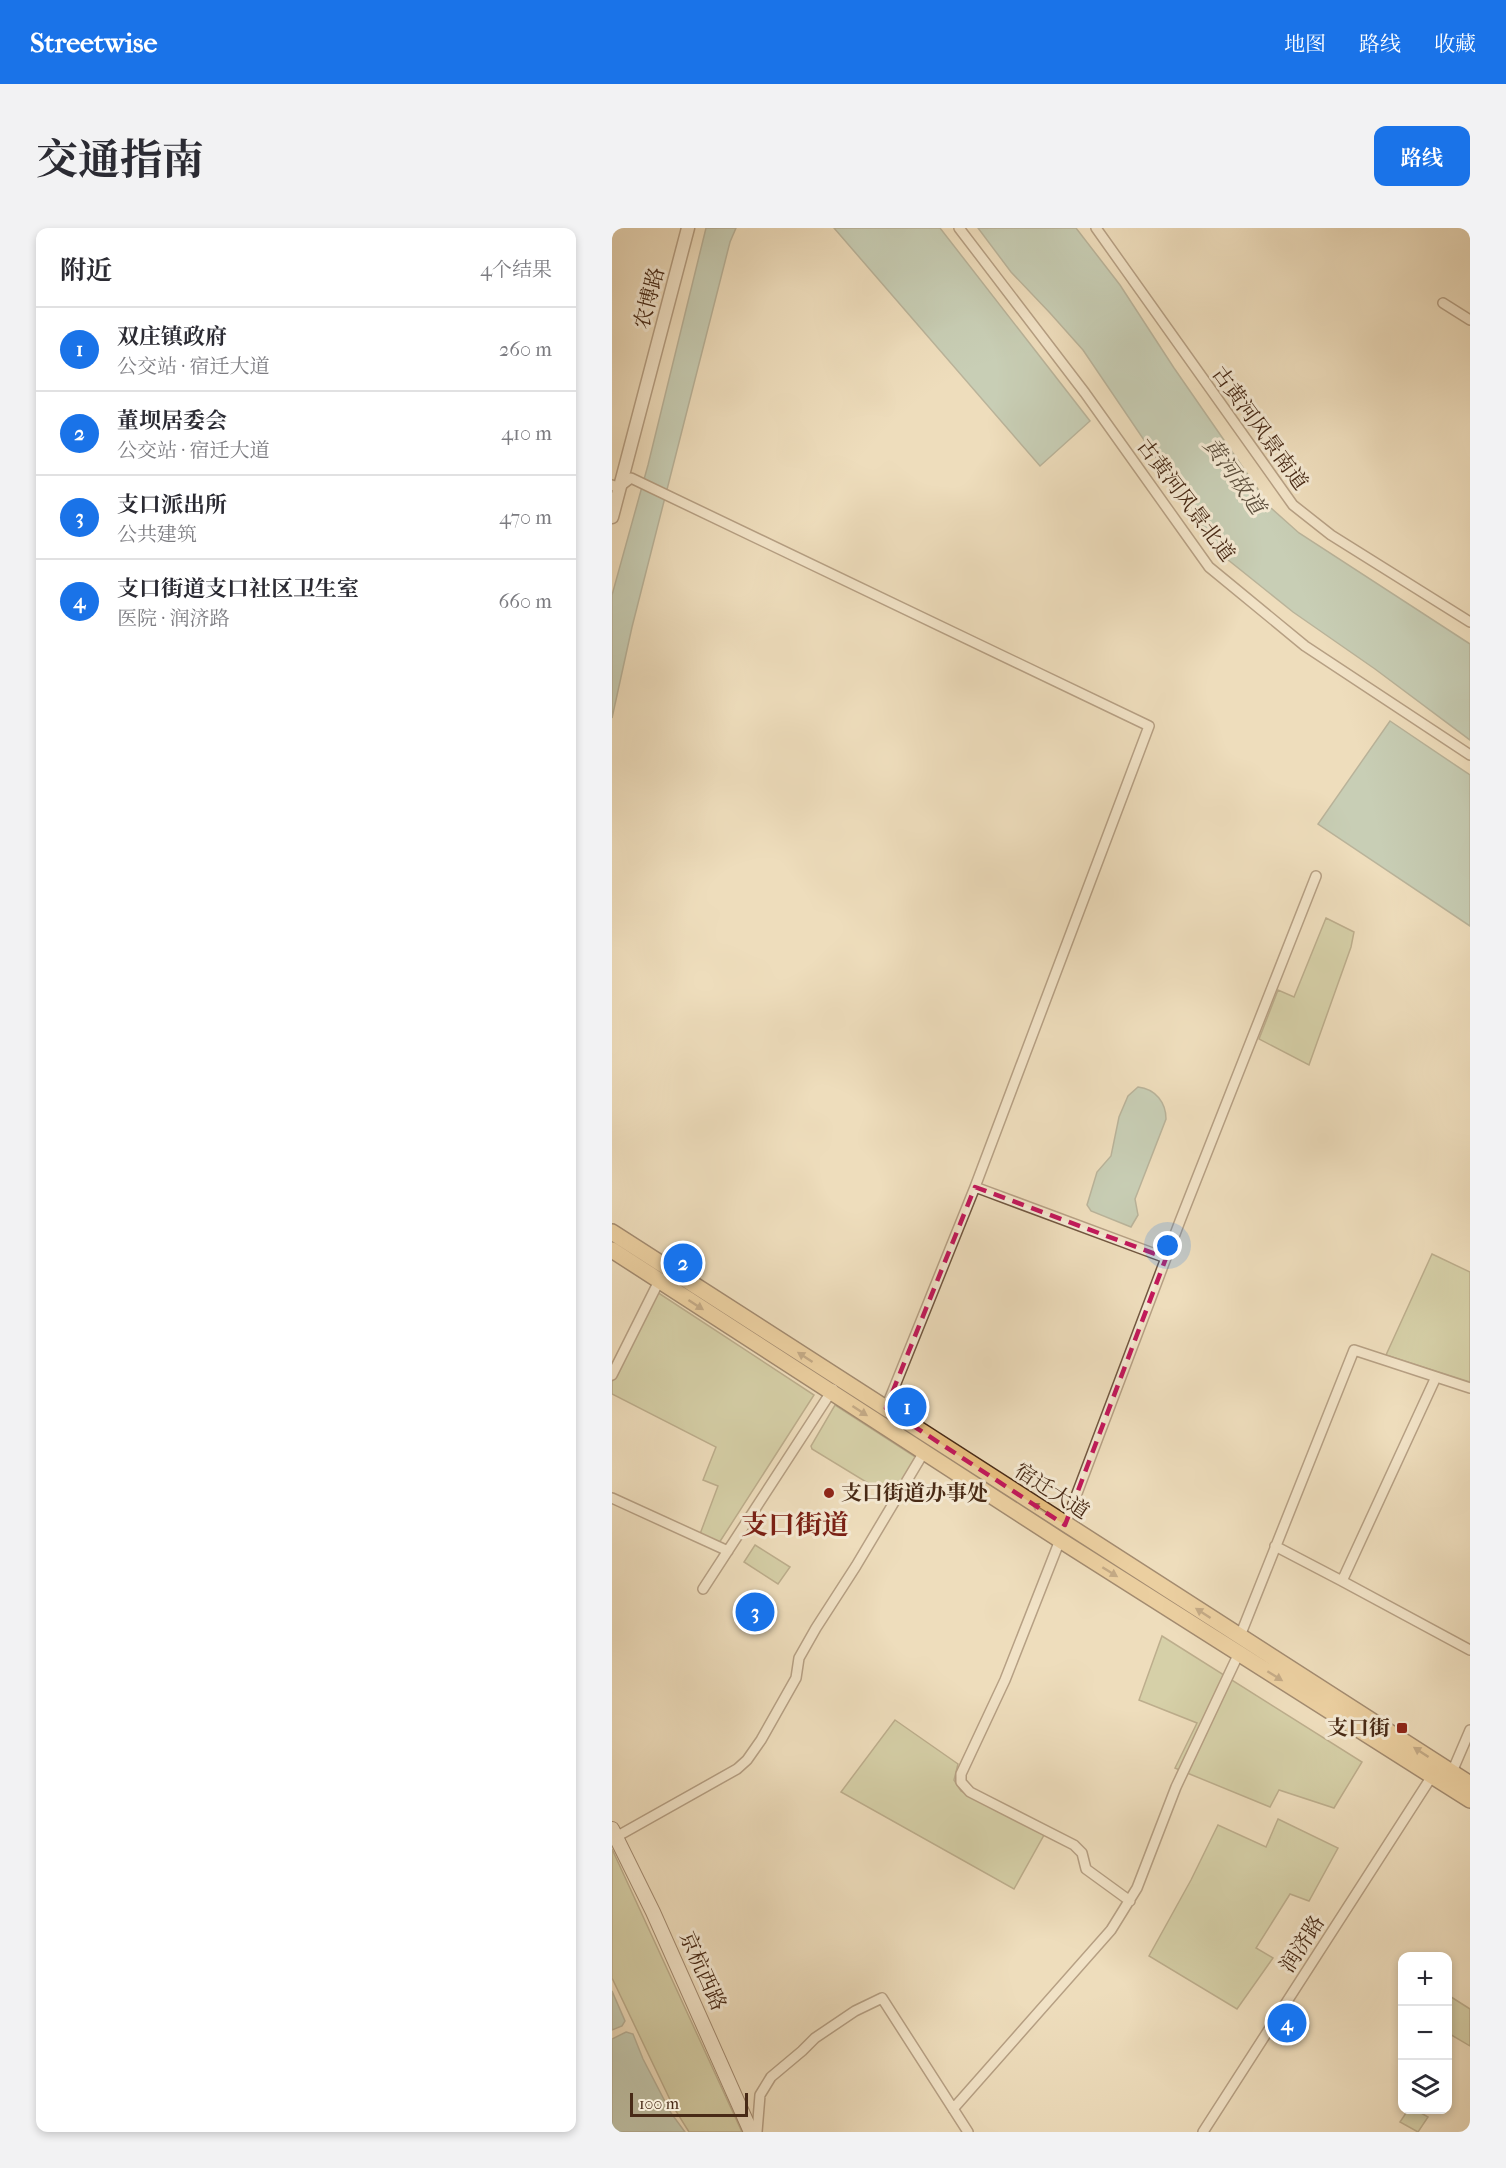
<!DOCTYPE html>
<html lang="zh">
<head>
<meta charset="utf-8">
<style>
	body { margin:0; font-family:"IM FELL French Canon","Noto Serif SC",serif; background:#f2f2f3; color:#2b2b33 }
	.controls { position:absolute; right:18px; bottom:18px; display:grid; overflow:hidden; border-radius:12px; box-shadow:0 3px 9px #0003 }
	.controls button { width:54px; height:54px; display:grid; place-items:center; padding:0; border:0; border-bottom:2px solid #e1e1e2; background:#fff; color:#2b2b33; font:30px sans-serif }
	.scale { position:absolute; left:18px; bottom:15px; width:118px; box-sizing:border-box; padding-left:6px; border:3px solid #482a16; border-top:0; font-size:16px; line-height:21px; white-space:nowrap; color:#482a16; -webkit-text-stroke:4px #f4e9d3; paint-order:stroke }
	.you { position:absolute; left:556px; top:1018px; width:21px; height:21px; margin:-15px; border:4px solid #fff; border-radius:50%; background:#1a73e8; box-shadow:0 0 0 9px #1a73e833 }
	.badge { display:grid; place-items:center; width:39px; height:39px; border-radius:50%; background:#1a73e8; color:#fff; font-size:20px; font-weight:700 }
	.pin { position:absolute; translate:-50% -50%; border:3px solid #fff; box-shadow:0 2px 6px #0006 }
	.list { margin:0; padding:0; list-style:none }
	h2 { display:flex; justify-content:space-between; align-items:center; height:78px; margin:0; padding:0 24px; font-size:26px }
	h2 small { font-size:20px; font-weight:400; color:#7c7c81 }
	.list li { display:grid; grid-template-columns:39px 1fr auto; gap:18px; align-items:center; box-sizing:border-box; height:84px; padding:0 24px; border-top:2px solid #e1e1e2 }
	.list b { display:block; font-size:22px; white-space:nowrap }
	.list p { margin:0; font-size:20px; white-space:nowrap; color:#7c7c81 }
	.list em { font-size:20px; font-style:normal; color:#7c7c81 }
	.icon { flex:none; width:33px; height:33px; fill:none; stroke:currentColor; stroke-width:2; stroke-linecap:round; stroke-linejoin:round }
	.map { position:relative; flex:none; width:858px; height:1904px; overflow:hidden; border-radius:12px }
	header { display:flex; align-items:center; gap:36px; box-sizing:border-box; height:84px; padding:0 30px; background:#1a73e8; color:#fff }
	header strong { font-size:28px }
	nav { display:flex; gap:33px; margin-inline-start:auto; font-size:21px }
	.intro { display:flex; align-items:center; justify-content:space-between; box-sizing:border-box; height:144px; padding:0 36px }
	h1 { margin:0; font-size:42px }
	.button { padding:15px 27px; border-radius:12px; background:#1a73e8; color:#fff; font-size:21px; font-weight:700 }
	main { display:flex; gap:36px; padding:0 36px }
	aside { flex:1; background:#fff; border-radius:12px; box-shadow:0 3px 9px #0003 }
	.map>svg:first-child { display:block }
	.green { fill:#b9c191; stroke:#807654; stroke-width:1.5 }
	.water { fill:#99bcae; stroke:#798271; stroke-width:1.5 }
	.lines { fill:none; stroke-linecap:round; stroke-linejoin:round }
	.minor-casing { stroke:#725740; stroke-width:12 }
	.tertiary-casing { stroke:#725740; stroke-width:15 }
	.secondary-casing { stroke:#482a16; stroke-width:16 }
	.primary-casing { stroke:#482a16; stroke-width:18 }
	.minor { stroke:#f4e9d3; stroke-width:9 }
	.tertiary { stroke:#f4e9d3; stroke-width:12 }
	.secondary { stroke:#f4e9d3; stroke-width:14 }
	.primary { stroke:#e7be7e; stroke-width:15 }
	.oneway { fill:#906d45 }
	.marked { fill:none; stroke:#c2185b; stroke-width:4.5; stroke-dasharray:12 8; stroke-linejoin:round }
	.poi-dot { fill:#8f2418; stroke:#f4e9d3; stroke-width:2 }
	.labels { text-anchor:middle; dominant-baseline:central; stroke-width:6; stroke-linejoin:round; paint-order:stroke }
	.street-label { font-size:21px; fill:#482a16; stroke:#f4e9d3 }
	.poi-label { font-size:21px; font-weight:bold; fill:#482a16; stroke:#f4e9d3; text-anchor:start }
	.water-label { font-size:22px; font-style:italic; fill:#5c4e3c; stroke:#f4e9d3 }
	.district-label { font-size:27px; font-weight:bold; fill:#7a1f14; stroke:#f4e9d3 }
</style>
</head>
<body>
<header>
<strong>Streetwise</strong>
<nav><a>地图</a><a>路线</a><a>收藏</a></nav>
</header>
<div class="intro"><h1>交通指南</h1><a class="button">路线</a></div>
<main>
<aside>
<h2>附近<small>4个结果</small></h2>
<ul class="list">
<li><span class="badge">1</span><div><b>双庄镇政府</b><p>公交站 · 宿迁大道</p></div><em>260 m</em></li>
<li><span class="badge">2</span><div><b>董坝居委会</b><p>公交站 · 宿迁大道</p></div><em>410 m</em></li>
<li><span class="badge">3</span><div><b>支口派出所</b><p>公共建筑</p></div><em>470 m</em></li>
<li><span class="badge">4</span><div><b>支口街道支口社区卫生室</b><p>医院 · 润济路</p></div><em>660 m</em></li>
</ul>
</aside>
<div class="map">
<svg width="858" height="1904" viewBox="0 0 858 1904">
	<rect width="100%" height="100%" fill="#eeddbc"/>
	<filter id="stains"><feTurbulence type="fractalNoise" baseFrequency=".00333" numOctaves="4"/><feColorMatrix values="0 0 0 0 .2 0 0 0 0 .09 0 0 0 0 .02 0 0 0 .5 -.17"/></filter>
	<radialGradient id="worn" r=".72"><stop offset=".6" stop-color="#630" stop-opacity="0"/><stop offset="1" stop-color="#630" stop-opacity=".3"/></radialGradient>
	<!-- green -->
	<path class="green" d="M714 690 742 704 739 719 697 837 647 811 666 762 682 769Z
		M820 1026 858 1044V1154L774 1127Z
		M45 1064 202 1167 107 1315 88 1306 106 1258 91 1252 104 1219 0 1166V1154Z
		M223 1177 305 1230 282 1271 200 1221 199 1218Z
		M143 1317 178 1339 166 1356 132 1334Z
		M550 1408 750 1534 722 1580 667 1562 658 1579 563 1540 585 1495 527 1472Z
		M283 1492 346 1536 342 1552 349 1563 432 1607 402 1661 229 1564Z
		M666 1591 726 1620 697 1673 678 1666 644 1720 661 1730 625 1781 537 1728 579 1652 606 1597 654 1619Z
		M0 1621 130 1904H77L62 1880 0 1750Z
		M836 1767 858 1781V1818L836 1805Z
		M796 1882H804L816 1889 806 1904 788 1894Z"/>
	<!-- water -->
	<path class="water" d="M94 0H124L118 14 20 399 0 490V367L36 237Z
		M222 0H328L478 193 428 238Z
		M366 0H464L508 57 562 140 659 280 687 305 858 416V512L763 441 681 384 610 327 471 122 438 85 399 44Z
		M778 493 858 547V698L706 596Z
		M526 859C544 861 554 875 554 891L523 971 526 987 519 999 479 983 475 977 485 944 499 928 507 889 516 868Z
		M0 1763 13 1793 10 1798 0 1802Z
		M14 1804 21 1806 31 1831 59 1885 73 1904H0V1811Z"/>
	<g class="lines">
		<defs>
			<path id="minor" d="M347 0 473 165 597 339 693 418 858 527
				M484 0 681 277 719 307 858 394
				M831 75 858 92
				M0 257 6 260 19 250 537 498 363 959 274 1180
				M363 959 554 1030
				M0 1147 47 1053
				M0 1270 116 1323
				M453 1297 568 993 704 648
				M448 1312 393 1452 349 1546V1554L358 1564 462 1617 470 1625 474 1641 518 1673
				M663 1318 730 1353 824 1149
				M730 1353 858 1422
				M91 1361 221 1161
				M628 1408 742 1122 858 1160
				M840 1544 858 1502
				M4 1609 125 1541 135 1532 149 1512 184 1450 187 1430 204 1400 244 1338 312 1224
				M341 1881 499 1702 525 1660 564 1559 627 1425
				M145 1904 148 1867 159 1849 190 1823 203 1810 243 1783 270 1770 356 1904
				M591 1904 820 1548"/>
			<path id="tertiary" d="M0 289 76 0"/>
			<path id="secondary" d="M0 1601 41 1684 139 1904"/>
			<path id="primary" d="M0 1004 858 1556
				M0 1022 448 1312 858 1572"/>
		</defs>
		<!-- minor casing -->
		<use href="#minor" class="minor-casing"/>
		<!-- tertiary casing -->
		<use href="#tertiary" class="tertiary-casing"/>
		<!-- secondary casing -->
		<use href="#secondary" class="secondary-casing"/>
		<!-- primary casing -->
		<use href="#primary" class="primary-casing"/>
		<!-- minor -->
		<use href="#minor" class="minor"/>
		<!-- tertiary -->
		<use href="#tertiary" class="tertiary"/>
		<!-- secondary -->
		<use href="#secondary" class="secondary"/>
		<!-- primary -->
		<use href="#primary" class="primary"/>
	</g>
	<!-- one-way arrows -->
	<defs><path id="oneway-solid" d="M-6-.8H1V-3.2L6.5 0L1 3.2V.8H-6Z" transform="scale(1.5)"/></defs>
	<g class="oneway">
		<use href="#oneway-solid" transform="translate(84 1077) rotate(33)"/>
		<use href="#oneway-solid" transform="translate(193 1129) rotate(-147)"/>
		<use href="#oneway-solid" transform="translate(248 1183) rotate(33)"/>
		<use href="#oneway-solid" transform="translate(427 1280) rotate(-147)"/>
		<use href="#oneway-solid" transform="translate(498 1344) rotate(32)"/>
		<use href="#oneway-solid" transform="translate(591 1385) rotate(-147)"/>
		<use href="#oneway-solid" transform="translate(663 1448) rotate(32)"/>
		<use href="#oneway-solid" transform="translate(809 1524) rotate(-147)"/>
	</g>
	<!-- marked area -->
	<path d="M0 0H858V1904H0ZM363 959 554 1030 453 1297 274 1180Z" fill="#eeddbc" fill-opacity=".55" fill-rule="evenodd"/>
	<path class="marked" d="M363 959 554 1030 453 1297 274 1180Z"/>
	<!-- markers -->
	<g class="poi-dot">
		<circle cx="217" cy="1265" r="6"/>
		<rect x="784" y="1494" width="12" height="12" rx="3"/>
	</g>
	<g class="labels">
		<!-- street labels -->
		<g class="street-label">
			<text transform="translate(37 70) rotate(-75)">农博路</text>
			<text transform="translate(648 200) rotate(54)">古黄河风景南道</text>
			<text transform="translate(574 272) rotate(53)">古黄河风景北道</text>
			<text transform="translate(440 1263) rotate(33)">宿迁大道</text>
			<text transform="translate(690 1716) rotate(-57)">润济路</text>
			<text transform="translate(91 1743) rotate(66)">京杭西路</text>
		</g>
		<!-- poi labels -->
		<g class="poi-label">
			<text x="229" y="1265">支口街道办事处</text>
			<text x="778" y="1500" text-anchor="end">支口街</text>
		</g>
		<!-- water labels -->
		<g class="water-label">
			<text transform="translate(622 248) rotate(54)">黄河故道</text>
		</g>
		<!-- district labels -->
		<g class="district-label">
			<text x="183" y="1297">支口街道</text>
		</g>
	</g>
	<rect width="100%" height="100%" filter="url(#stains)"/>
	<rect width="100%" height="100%" fill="url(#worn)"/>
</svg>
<div class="controls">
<button>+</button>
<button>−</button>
<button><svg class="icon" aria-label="layers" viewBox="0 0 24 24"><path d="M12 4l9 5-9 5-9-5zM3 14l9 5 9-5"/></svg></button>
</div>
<div class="scale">100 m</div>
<div class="you"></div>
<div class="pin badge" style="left:295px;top:1179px">1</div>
<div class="pin badge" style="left:71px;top:1035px">2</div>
<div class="pin badge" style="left:143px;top:1384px">3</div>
<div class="pin badge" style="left:675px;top:1795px">4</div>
</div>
</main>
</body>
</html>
